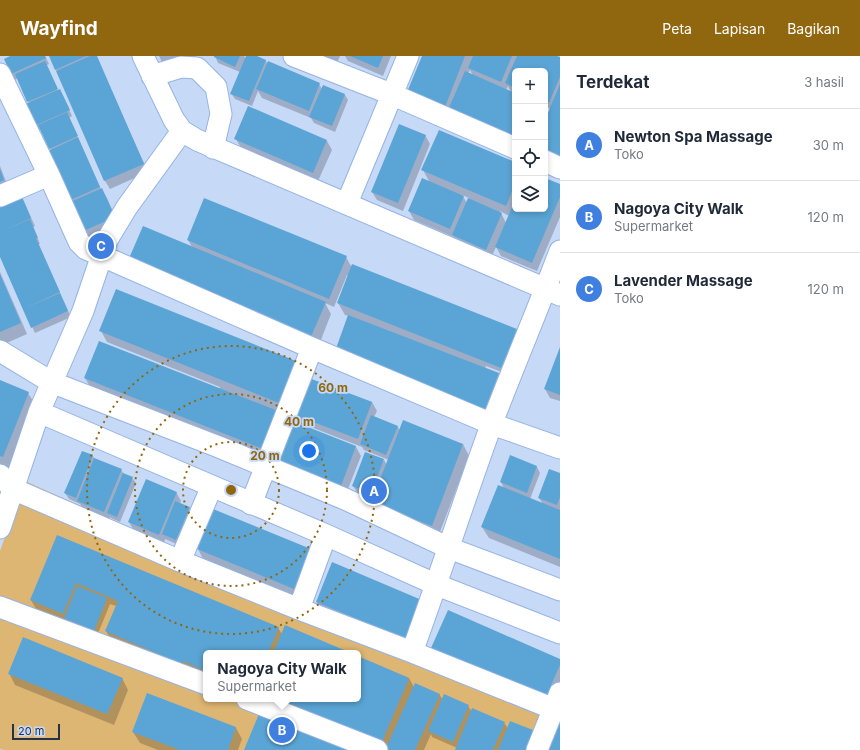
<!DOCTYPE html>
<html lang="id">
<head>
<meta charset="utf-8">
<style>
	body { margin:0; font-family:Inter,sans-serif; background:#f6f6f7; color:#1f2937 }
	.controls { position:absolute; right:12px; top:12px; display:grid; overflow:hidden; border-radius:6px; box-shadow:0 2px 6px #0003 }
	.controls button { width:36px; height:36px; display:grid; place-items:center; padding:0; border:0; border-bottom:1px solid #e0e1e3; background:#fff; color:#1f2937; font:20px sans-serif }
	.scale { position:absolute; left:12px; bottom:10px; width:48px; box-sizing:border-box; padding-left:4px; border:2px solid #263245; border-top:0; font-size:11px; line-height:14px; white-space:nowrap; color:#263245; -webkit-text-stroke:3px #c6d9f7; paint-order:stroke }
	.you { position:absolute; left:309px; top:395px; width:14px; height:14px; margin:-10px; border:3px solid #fff; border-radius:50%; background:#1a73e8; box-shadow:0 0 0 6px #1a73e833 }
	.badge { display:grid; place-items:center; width:26px; height:26px; border-radius:50%; background:#90670e; color:#fff; font-size:13px; font-weight:700 }
	.pin { position:absolute; translate:-50% -50%; border:2px solid #fff; box-shadow:0 1px 4px #0006 }
	.popup { position:absolute; left:203px; top:594px; width:158px; height:52px; box-sizing:border-box; display:grid; place-content:center; border-radius:6px; background:#fff; filter:drop-shadow(0 1px 3px #0005); font-size:13px; white-space:nowrap; color:#747a83 }
	.popup b { font-size:15px; color:#1f2937 }
	.popup::after { content:''; position:absolute; left:50%; top:100%; margin-left:-8px; border:8px solid transparent; border-top-color:#fff }
	.list { margin:0; padding:0; list-style:none }
	h2 { display:flex; justify-content:space-between; align-items:center; height:52px; margin:0; padding:0 16px; font-size:17px }
	h2 small { font-size:13px; font-weight:400; color:#747a83 }
	.list li { display:grid; grid-template-columns:26px 1fr auto; gap:12px; align-items:center; box-sizing:border-box; height:72px; padding:0 16px; border-top:1px solid #e0e1e3 }
	.list b { display:block; font-size:15px; white-space:nowrap }
	.list p { margin:0; font-size:13px; white-space:nowrap; color:#747a83 }
	.list em { font-size:13px; font-style:normal; color:#747a83 }
	.icon { flex:none; width:22px; height:22px; fill:none; stroke:currentColor; stroke-width:2; stroke-linecap:round; stroke-linejoin:round }
	.map { position:relative; flex:none; width:560px; height:694px; overflow:hidden }
	header { display:flex; align-items:center; gap:24px; box-sizing:border-box; height:56px; padding:0 20px; background:#90670e; color:#fff }
	header strong { font-size:19px }
	nav { display:flex; gap:22px; margin-inline-start:auto; font-size:14px }
	main { display:flex }
	aside { flex:1; background:#fff }
	.map>svg:first-child { display:block }
	.green { fill:#deb674; fill-rule:evenodd }
	.shadow { fill:#0003; fill-rule:evenodd }
	.building { fill:#5ba5d6 }
	.lines { fill:none; stroke-linecap:round; stroke-linejoin:round }
	.minor-casing { stroke:#95b3e3; stroke-width:23 }
	.minor { stroke:#fff; stroke-width:21 }
	.ring { fill:none; stroke:#90670e; stroke-width:2; stroke-dasharray:2 4 }
	.centre { fill:#90670e; stroke:#c6d9f7; stroke-width:2 }
	.ring-label { font-size:12px; text-anchor:middle; font-weight:bold; fill:#90670e; stroke:#c6d9f7; stroke-width:3.5; stroke-linejoin:round; paint-order:stroke }
</style>
</head>
<body>
<header>
<strong>Wayfind</strong>
<nav><a>Peta</a><a>Lapisan</a><a>Bagikan</a></nav>
</header>
<main>
<div class="map">
<svg width="560" height="694" viewBox="0 0 560 694">
	<rect width="100%" height="100%" fill="#c6d9f7"/>
	<!-- green -->
	<path class="green" d="M25 425 553 662 543 694H4L0 693V495ZM206 597H358V643H206Z"/>
	<!-- shadow -->
	<path class="shadow" d="M13 0H45L49 8 47 9 58 35 63 40 72 60 69 62 101 133 107 142 119 169 85 185 51 95 41 74 36 76 29 47 18 22 15 24 5 3Z
		M50 0H96L148 116 110 133 105 125Z
		M159 0H196L195 2 163 8Z
		M215 0H244L246 3 247 0H255L265 4 268 8 319 28 322 33 345 39 348 44 335 76 314 67 311 62 262 42 258 35 252 50 235 43 231 37 240 16 218 7Z
		M306 0H340L335 12Z
		M345 0H391L383 20 348 5Z
		M423 0H555L560 2V109L545 103V15H515V93L415 48ZM470 14 473 20 468 18ZM508 30 511 36 506 34ZM546 51 551 53 549 57Z
		M249 52 327 85 332 94 318 125 241 92 236 83Z
		M425 79 430 88 403 155 377 144 372 136Z
		M515 107V153H545V123L560 129V161L537 215 501 200 496 191 491 202 458 187 454 181 414 164 409 155 430 127 423 114ZM462 139 469 142 467 147ZM500 155 509 160 506 167Z
		M0 110 10 136 0 140Z
		M0 146H24L35 170 33 171 40 188H38L71 261 35 277 0 200Z
		M188 184 346 201 352 212 516 274 519 279 504 317 486 310 485 313 499 318 504 327 489 364 349 260 345 259 338 247 349 220 347 219 334 251 325 247 331 258 317 294 192 191Z
		M0 216 27 278 0 290Z
		M101 275 306 321 372 346 377 355 374 361 398 371 400 375 463 388 469 400 438 481 374 443 357 436 353 430 384 404 387 409 389 404 364 394 362 391 298 366 292 356 291 359 276 354 284 367 270 403 92 334 85 322 219 333 220 331 107 286Z
		M560 294V345L550 342 545 333Z
		M0 326 28 337 35 348 10 412 0 408Z
		M356 391 361 400 346 438 280 412Z
		M82 396 93 400 94 402 121 414 124 418 132 422 136 427 120 466 111 462 110 461 109 464 83 453 80 448 69 443 65 437Z
		M511 401 537 411 540 417 530 443 543 448 539 442 560 418V511L489 482 482 471 504 433 501 426Z
		M176 436 181 445 180 448 189 452 192 457 179 489 165 483 164 487 134 475 129 466Z
		M214 454 310 494 301 544 204 505 198 493Z
		M58 480 278 572 282 578 348 597H206V621L113 587 106 575 116 550 110 548 97 580 36 553 31 544Z
		M332 508 415 594 323 557 317 546Z
		M432 592 560 604V628L550 651 437 601Z
		M358 601 409 622 414 631 439 638 443 644 468 650 472 656 504 667 508 672 532 675 536 681 530 694H457V692L432 681 431 678 424 694H382L264 643H358Z
		M9 617 122 622 128 634 114 669 15 629Z
		M148 638 236 672 242 683 238 694H158L140 687 133 676Z"/>
	<!-- building -->
	<path class="building" d="M10 0H45L46 2 11 18 4 3Z
		M49 0H86L55 14Z
		M90 0H97L144 108 104 125 56 15Z
		M214 0H240L235 11 214 1Z
		M246 0H257L266 4 249 45 230 38Z
		M350 0H383L378 12Z
		M422 0H465L445 51 407 36Z
		M473 0H512L501 26 468 12Z
		M517 0H557L560 1V21L549 47 545 45V15H515V32L505 27Z
		M45 5 58 33 27 46 15 18Z
		M268 5 320 27 309 55 256 33Z
		M465 15 515 37V85L447 56Z
		M560 28V103L545 97V64Z
		M323 29 345 38 332 70 309 61Z
		M60 33 70 54 32 71 23 49Z
		M248 50 327 84 313 117 234 83Z
		M67 56 78 80 49 93 38 69Z
		M399 68 426 79 398 147 371 136Z
		M439 74 515 106V128L506 150 421 114Z
		M78 81 100 131 66 146 44 97Z
		M0 113 4 124 0 126Z
		M422 122 464 140 450 173 408 155Z
		M545 122 560 128V141L532 207 495 191 515 144V153H545Z
		M102 132 115 161 79 177 66 148Z
		M20 136 31 162 0 176V145Z
		M204 142 347 200 329 243 187 184Z
		M468 142 502 157 486 194 452 179Z
		M30 163 38 182H36L60 236 25 252 60 237 68 255 31 272 0 201V176Z
		M143 170 326 246 310 283 127 207Z
		M352 208 517 273 501 312 337 247Z
		M0 218 21 267 0 276Z
		M116 233 301 307 284 349 99 275Z
		M348 259 499 317 484 356 334 298Z
		M99 285 278 355 263 393 84 322Z
		M560 291V339L544 333Z
		M306 321 372 346 358 383 292 358Z
		M0 324 29 336 3 401 0 400Z
		M371 359 398 370 386 399 360 388Z
		M290 364 356 390 341 430 274 404Z
		M403 364 463 388 432 470 371 447Z
		M82 395 93 399 76 442 64 437Z
		M365 396 384 403 371 437 352 430Z
		M510 399 537 410 527 437 500 426Z
		M94 402 122 413 104 456 77 445Z
		M549 413 560 417V441L557 449 538 442Z
		M123 417 133 421 117 461 107 457Z
		M146 423 177 436 159 479 128 466Z
		M498 429 560 454V503L481 471Z
		M175 445 190 451 176 484 162 478Z
		M213 453 311 493 294 533 197 493Z
		M57 479 279 571 268 597H206V615L183 605 182 608 105 575 118 545 76 527 63 558 30 544Z
		M332 506 424 545 408 584 316 546Z
		M77 530 107 542 94 575 64 562Z
		M448 554 560 603V609L545 643 431 592Z
		M285 569 351 597H273Z
		M23 581 123 622 107 658 8 618Z
		M358 600 409 622 382 686 280 643H358Z
		M415 627 440 638 415 694H391L386 692Z
		M147 637 236 671 228 694H180L132 676Z
		M444 638 469 649 453 686 428 675Z
		M472 652 505 666 493 694H455Z
		M261 653 361 694H244Z
		M560 662V694H548Z
		M510 665 533 674 525 694H498Z"/>
	<g class="lines">
		<defs>
			<path id="minor" d="M143 0 174 64 182 75 197 84 560 239
				M294 0 391 38 515 92
				M0 18 49 119 79 186 86 193 312 292 492 368 560 392
				M152 20 181 11 197 12 216 31 221 58 213 92
				M545 105 560 112
				M0 140 49 119
				M347 147 408 0
				M0 295 51 326 219 391 345 443 449 492 560 534
				M39 356 326 479 437 529 560 577
				M0 419 13 433 180 505 299 553 412 596 554 653
				M251 448 312 292
				M0 472 39 356 83 255 107 184 127 151 182 75
				M180 505 212 430
				M0 551 206 628
				M299 553 326 479
				M412 596C440 520 464 443 492 367 514 309 538 253 560 195
				M247 643 377 694
				M537 694 560 637"/>
		</defs>
		<!-- minor casing -->
		<use href="#minor" class="minor-casing"/>
		<!-- minor -->
		<use href="#minor" class="minor"/>
	</g>
	<!-- distance rings -->
	<g class="ring">
		<circle cx="231" cy="434" r="48"/>
		<circle cx="231" cy="434" r="96"/>
		<circle cx="231" cy="434" r="144"/>
	</g>
	<circle cx="231" cy="434" r="6" class="centre"/>
	<g class="ring-label">
		<text x="333" y="336">60 m</text>
		<text x="299" y="370">40 m</text>
		<text x="265" y="404">20 m</text>
	</g>
</svg>
<div class="controls">
<button>+</button>
<button>−</button>
<button><svg class="icon" aria-label="locate" viewBox="0 0 24 24"><circle cx="12" cy="12" r="6"/><path d="M12 2v4M12 18v4M2 12h4M18 12h4"/></svg></button>
<button><svg class="icon" aria-label="layers" viewBox="0 0 24 24"><path d="M12 4l9 5-9 5-9-5zM3 14l9 5 9-5"/></svg></button>
</div>
<div class="scale">20 m</div>
<div class="you"></div>
<div class="pin badge" style="left:374px;top:435px;background:#3f7fe0">A</div>
<div class="pin badge" style="left:282px;top:674px;background:#3f7fe0">B</div>
<div class="popup"><b>Nagoya City Walk</b>Supermarket</div>
<div class="pin badge" style="left:101px;top:190px;background:#3f7fe0">C</div>
</div>
<aside>
<h2>Terdekat<small>3 hasil</small></h2>
<ul class="list">
<li><span class="badge" style="background:#3f7fe0">A</span><div><b>Newton Spa Massage</b><p>Toko</p></div><em>30 m</em></li>
<li><span class="badge" style="background:#3f7fe0">B</span><div><b>Nagoya City Walk</b><p>Supermarket</p></div><em>120 m</em></li>
<li><span class="badge" style="background:#3f7fe0">C</span><div><b>Lavender Massage</b><p>Toko</p></div><em>120 m</em></li>
</ul>
</aside>
</main>
</body>
</html>
